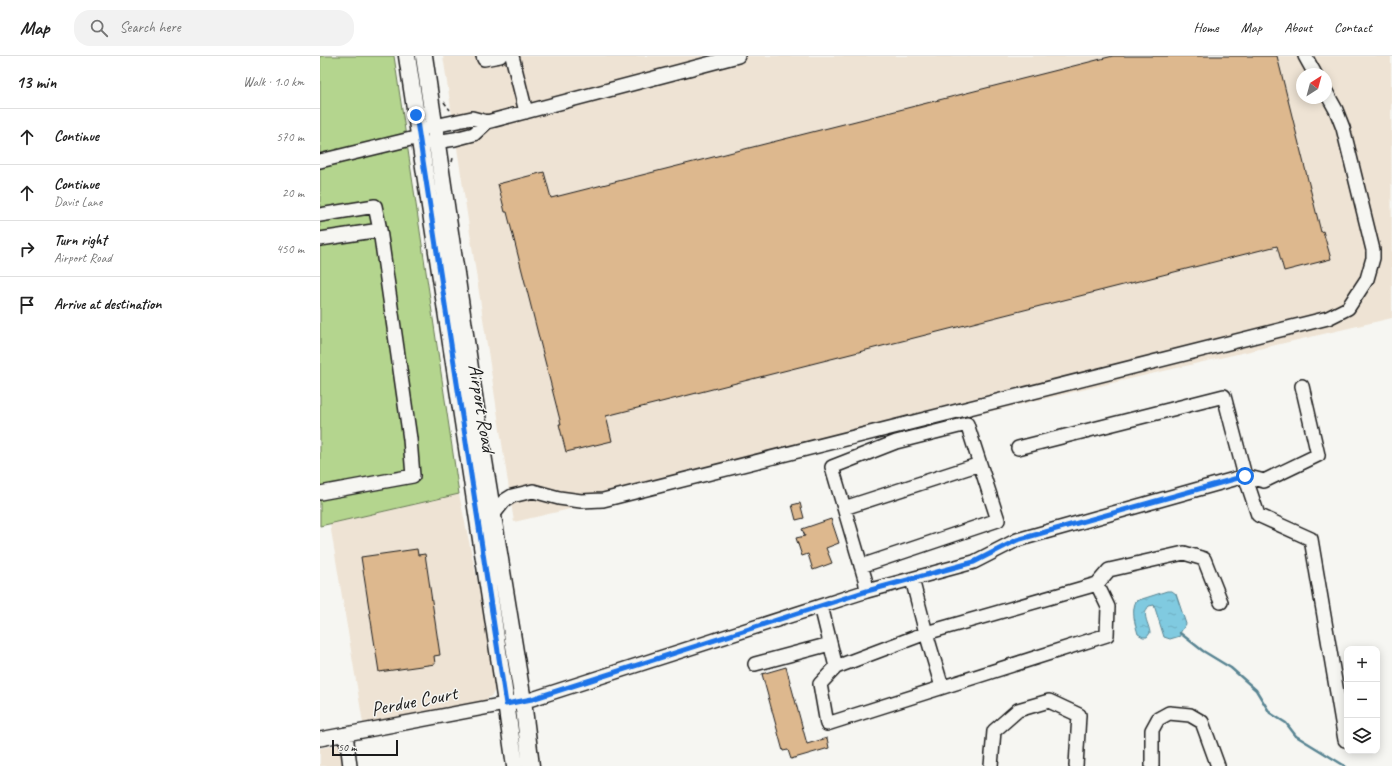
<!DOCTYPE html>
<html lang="en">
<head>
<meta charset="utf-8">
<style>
	body { margin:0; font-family:Caveat,sans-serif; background:#f2f2f2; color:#222 }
	.controls { position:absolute; right:12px; bottom:12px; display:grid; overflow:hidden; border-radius:8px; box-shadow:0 2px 10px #0003 }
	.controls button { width:36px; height:36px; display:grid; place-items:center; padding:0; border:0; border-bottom:1px solid #e0e0e0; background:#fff; color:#222; font:20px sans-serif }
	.compass { position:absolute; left:976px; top:12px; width:36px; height:36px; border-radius:50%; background:#fff; box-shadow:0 2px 10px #0003; rotate:36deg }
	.scale { position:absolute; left:12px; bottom:10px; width:66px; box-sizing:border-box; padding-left:4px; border:2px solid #1c1c1c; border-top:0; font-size:11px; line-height:14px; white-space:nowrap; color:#1c1c1c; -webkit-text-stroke:3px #f6f6f2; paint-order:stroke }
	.stop { position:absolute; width:12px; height:12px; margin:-9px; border:3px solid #1a73e8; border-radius:50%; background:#fff }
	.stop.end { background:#1a73e8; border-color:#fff; box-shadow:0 1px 4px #0008 }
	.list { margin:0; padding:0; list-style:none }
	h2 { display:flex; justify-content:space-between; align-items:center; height:52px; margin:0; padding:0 16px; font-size:17px }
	h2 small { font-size:13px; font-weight:400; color:#767676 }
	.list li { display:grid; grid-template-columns:26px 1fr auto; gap:12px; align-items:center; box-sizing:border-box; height:56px; padding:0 16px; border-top:1px solid #e0e0e0 }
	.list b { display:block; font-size:15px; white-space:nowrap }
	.list p { margin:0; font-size:13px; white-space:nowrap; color:#767676 }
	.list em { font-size:13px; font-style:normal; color:#767676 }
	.icon { flex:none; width:22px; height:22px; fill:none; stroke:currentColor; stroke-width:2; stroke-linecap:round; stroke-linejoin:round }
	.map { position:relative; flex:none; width:1072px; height:710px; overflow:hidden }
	header { display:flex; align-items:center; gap:24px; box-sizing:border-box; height:56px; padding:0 20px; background:#fff; border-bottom:1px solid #e0e0e0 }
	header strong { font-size:19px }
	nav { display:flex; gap:22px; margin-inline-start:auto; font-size:14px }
	.search { width:280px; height:36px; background:#f2f2f2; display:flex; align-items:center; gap:10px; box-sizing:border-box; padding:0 14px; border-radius:16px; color:#767676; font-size:15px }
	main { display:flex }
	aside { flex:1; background:#fff }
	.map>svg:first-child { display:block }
	.built { fill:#eee3d4; fill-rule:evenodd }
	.green { fill:#b4d58e; stroke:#687855 }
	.water { fill:url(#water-ripples); stroke:#588492 }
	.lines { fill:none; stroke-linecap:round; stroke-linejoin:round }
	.stream { stroke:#588492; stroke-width:2.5 }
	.building { fill:#ddb88e; stroke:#1c1c1c }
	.minor-casing { stroke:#1c1c1c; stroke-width:16 }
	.major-casing { stroke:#1c1c1c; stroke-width:19 }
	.path { stroke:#1c1c1c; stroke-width:1.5; stroke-dasharray:4 3; stroke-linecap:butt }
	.minor { stroke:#f6f6f2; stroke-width:13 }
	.major { stroke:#f6f6f2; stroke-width:16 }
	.route { stroke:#1a73e8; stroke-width:5 }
	.labels { text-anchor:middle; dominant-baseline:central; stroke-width:3; stroke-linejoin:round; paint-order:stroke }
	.street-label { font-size:20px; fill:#1c1c1c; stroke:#f6f6f2 }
</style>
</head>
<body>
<header>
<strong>Map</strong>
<div class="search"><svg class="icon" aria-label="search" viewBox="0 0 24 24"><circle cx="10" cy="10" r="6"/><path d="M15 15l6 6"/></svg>Search here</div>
<nav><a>Home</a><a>Map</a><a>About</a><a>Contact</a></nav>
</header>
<main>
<aside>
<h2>13 min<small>Walk · 1.0 km</small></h2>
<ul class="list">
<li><svg class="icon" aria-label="ahead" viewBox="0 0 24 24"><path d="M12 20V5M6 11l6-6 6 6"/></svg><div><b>Continue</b></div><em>570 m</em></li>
<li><svg class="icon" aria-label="ahead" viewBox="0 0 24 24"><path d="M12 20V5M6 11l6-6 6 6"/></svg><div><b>Continue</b><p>Davis Lane</p></div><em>20 m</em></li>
<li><svg class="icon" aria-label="right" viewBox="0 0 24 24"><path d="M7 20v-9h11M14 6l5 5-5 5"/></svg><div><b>Turn right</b><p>Airport Road</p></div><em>450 m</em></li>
<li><svg class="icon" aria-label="arrive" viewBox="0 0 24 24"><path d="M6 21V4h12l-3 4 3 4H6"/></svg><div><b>Arrive at destination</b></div></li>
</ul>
</aside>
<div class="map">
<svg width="1072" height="710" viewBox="0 0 1072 710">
	<defs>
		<pattern id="water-ripples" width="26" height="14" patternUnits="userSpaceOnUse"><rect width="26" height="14" fill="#80cae0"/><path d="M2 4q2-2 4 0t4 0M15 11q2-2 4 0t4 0" fill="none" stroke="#6eadc0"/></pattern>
	</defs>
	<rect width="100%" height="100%" fill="#f6f6f2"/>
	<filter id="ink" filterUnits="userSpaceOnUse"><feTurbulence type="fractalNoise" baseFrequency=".025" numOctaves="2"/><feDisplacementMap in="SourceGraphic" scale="8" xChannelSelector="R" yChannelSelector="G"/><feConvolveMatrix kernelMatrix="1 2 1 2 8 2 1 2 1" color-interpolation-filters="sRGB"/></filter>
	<g filter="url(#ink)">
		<!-- built -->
		<path class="built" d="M123 0H1071L1072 262 194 466ZM982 18H1006V42H982Z
			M139 438 178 623 176 632 171 640 163 646 43 667 10 468Z
			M34 686 37 710H0V692Z"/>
		<!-- green -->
		<path class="green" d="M0 0H74L139 438 0 470Z"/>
		<!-- water -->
		<path class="water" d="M847 535H852L856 538 866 568 860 577V580L850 583 844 581 834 549 829 550C821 559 829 567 830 577L827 581H823L818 578C815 568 811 555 816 545Z"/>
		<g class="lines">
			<!-- stream -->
			<path class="stream" d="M860 577 883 595 911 612 936 634 950 657 966 667 976 680 1025 710"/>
		</g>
		<!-- building -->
		<path class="building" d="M793 0H957L1001 176 1003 175 1011 203 964 215 957 190 286 360 292 385 246 396 239 368H241L187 156H185L178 128 224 116 231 142Z
			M480 447 484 462 476 464 472 449Z
			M511 463 519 487 506 492 512 507 493 514 488 498 482 500 476 482 485 480 482 473Z
			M97 493 98 499 105 498 120 599 114 600 115 608 59 616 41 501Z
			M466 611 487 688 507 682 509 692 471 703 468 694 463 695 442 618Z"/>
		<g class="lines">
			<defs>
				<path id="minor" d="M163 0 164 3 180 0
					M192 0 206 56
					M985 0 995 18
					M105 72 152 62 167 66
					M108 87 135 83 154 78 167 66 418 0
					M0 105 99 81
					M0 159 55 150 60 174
					M0 183 60 174 90 383 93 420 0 437
					M698 392 904 340 925 420 938 459 991 483 1025 684
					M524 452 660 408
					M173 459 184 445 192 440 213 435 239 442 261 445 283 444 1008 262 1028 252 1047 223 1053 202V194L1023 72 1016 54 1006 36
					M541 510 678 464 647 368 576 386 512 411 545 523 547 535
					M592 523 606 577 777 528 788 551 787 579 507 668 500 628 516 611 606 577 622 631
					M777 528 789 514 864 497 884 503 901 546
					M501 550 516 611
					M435 608 510 588
					M26 678 30 710
					M0 683 212 643 547 535 654 506 697 484 925 420 944 425 998 399 982 330
					M671 710 674 675 698 654 729 645 759 659 756 710
					M832 710V674L838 663 849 657 870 659 882 666 898 710"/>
				<path id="major" d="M87 0 186 647 195 710
					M104 0 160 380 203 645 211 710"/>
			</defs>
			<!-- minor casing -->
			<use href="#minor" class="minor-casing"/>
			<!-- major casing -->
			<use href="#major" class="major-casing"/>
			<!-- path -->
			<path class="path" d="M124 46 130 54
				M132 106 133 102"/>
			<!-- minor -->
			<use href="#minor" class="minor"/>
			<!-- major -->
			<use href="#major" class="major"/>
		</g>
	</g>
	<g class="lines" filter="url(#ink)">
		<!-- route -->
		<path class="route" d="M96 59 186 648 212 643 547 535 654 506 697 484 925 420"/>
	</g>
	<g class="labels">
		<!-- street labels -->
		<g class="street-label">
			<text transform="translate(162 352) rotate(81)">Airport Road</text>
			<text transform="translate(94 645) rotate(-11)">Perdue Court</text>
		</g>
	</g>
</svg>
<div class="controls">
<button>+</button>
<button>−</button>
<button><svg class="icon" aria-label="layers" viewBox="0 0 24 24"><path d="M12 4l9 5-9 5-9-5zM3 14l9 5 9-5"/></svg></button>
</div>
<svg class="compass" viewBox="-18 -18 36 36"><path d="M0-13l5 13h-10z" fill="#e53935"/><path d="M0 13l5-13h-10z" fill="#767676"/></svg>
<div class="scale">50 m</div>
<div class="stop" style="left:925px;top:420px"></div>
<div class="stop end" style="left:96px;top:59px"></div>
</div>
</main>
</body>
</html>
